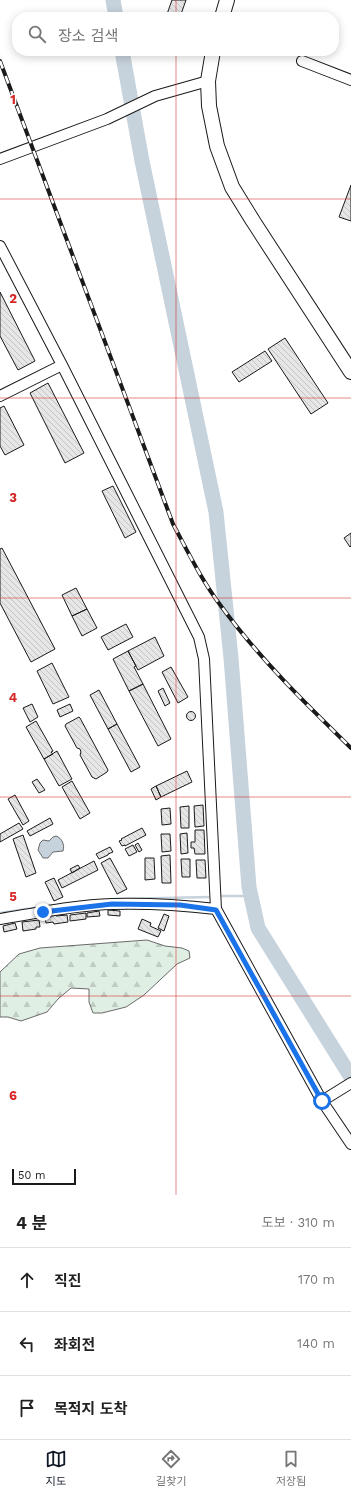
<!DOCTYPE html>
<html lang="ko">
<head>
<meta charset="utf-8">
<style>
	body { margin:0; font-family:"Work Sans","Noto Sans KR",sans-serif; background:#f2f2f2; color:#222 }
	.scale { position:absolute; left:12px; bottom:10px; width:64px; box-sizing:border-box; padding-left:4px; border:2px solid #1a1a1a; border-top:0; font-size:11px; line-height:14px; white-space:nowrap; color:#1a1a1a; -webkit-text-stroke:3px #fff; paint-order:stroke }
	.stop { position:absolute; width:12px; height:12px; margin:-9px; border:3px solid #1a73e8; border-radius:50%; background:#fff }
	.stop.end { background:#1a73e8; border-color:#fff; box-shadow:0 1px 4px #0008 }
	.list { margin:0; padding:0; list-style:none }
	h2 { display:flex; justify-content:space-between; align-items:center; height:52px; margin:0; padding:0 16px; font-size:17px }
	h2 small { font-size:13px; font-weight:400; color:#767676 }
	.list li { display:grid; grid-template-columns:26px 1fr auto; gap:12px; align-items:center; box-sizing:border-box; height:64px; padding:0 16px; border-top:1px solid #e0e0e0 }
	.list b { display:block; font-size:15px; white-space:nowrap }
	.list em { font-size:13px; font-style:normal; color:#767676 }
	.icon { flex:none; width:22px; height:22px; fill:none; stroke:currentColor; stroke-width:2; stroke-linecap:round; stroke-linejoin:round }
	.map { position:relative; flex:none; width:351px; height:1195px; overflow:hidden }
	.search { position:absolute; background:#fff; box-shadow:0 2px 10px #0003; left:12px; right:12px; top:12px; height:44px; display:flex; align-items:center; gap:10px; box-sizing:border-box; padding:0 14px; border-radius:16px; color:#767676; font-size:15px }
	.sheet { height:244px; background:#fff }
	nav { display:flex; justify-content:space-around; align-items:center; box-sizing:border-box; height:56px; border-top:1px solid #e0e0e0; background:#fff; font-size:11px; color:#767676 }
	nav a { display:grid; justify-items:center; gap:2px }
	nav .on { color:#111827 }
	.map>svg:first-child { display:block }
	.forest { fill:url(#forest-firs); stroke:#6a6a6a }
	.water { fill:#c6d2dc; stroke:#6a6a6a }
	.lines { fill:none; stroke-linecap:round; stroke-linejoin:round }
	.stream { stroke:#c6d2dc; stroke-width:2.5 }
	.river { stroke:#c6d2dc; stroke-width:15 }
	.building { fill:url(#building-back-hatch); stroke:#1a1a1a }
	.minor-casing { stroke:#1a1a1a; stroke-width:12 }
	.highway-casing { stroke:#1a1a1a; stroke-width:16 }
	.minor { stroke:#fff; stroke-width:10 }
	.highway { stroke:#fff; stroke-width:14 }
	.rail-casing { stroke:#1a1a1a; stroke-width:4 }
	.rail { stroke:#fff; stroke-width:2.5; stroke-dasharray:8; stroke-linecap:butt }
	.route { stroke:#1a73e8; stroke-width:5 }
	.grid { fill:none; stroke:#d62828; stroke-width:1; stroke-opacity:0.55 }
	.grid-label { font-size:13px; text-anchor:middle; font-weight:bold; fill:#d62828; stroke:#fff; stroke-width:3; stroke-linejoin:round; paint-order:stroke }
</style>
</head>
<body>
<div class="map">
<svg width="351" height="1195" viewBox="0 0 351 1195">
	<defs>
		<pattern id="forest-firs" width="22" height="20" patternUnits="userSpaceOnUse"><rect width="22" height="20" fill="#e0efe3"/><path d="M5 1l3.5 6h-7zM16 11l3.5 6h-7z" fill="#c0ccc2"/></pattern>
		<pattern id="building-back-hatch" width="6" height="6" patternUnits="userSpaceOnUse"><rect width="6" height="6" fill="#e6e6e6"/><path d="M-1 5l2 2M0 0l6 6M5-1l2 2" fill="none" stroke="#c5c5c5"/></pattern>
	</defs>
	<rect width="100%" height="100%" fill="#fff"/>
	<!-- forest -->
	<path class="forest" d="M147 940 165 946 182 948 189 951 190 958 177 964 144 995 126 1007 102 1013H93L89 1002V989L71 988 58 999 47 1012 21 1021 8 1017H0V972L19 954 40 948Z"/>
	<!-- water -->
	<path class="water" d="M56 836C62 838 65 845 63 851L53 852 48 858H43L38 850 40 843 43 840 49 841 53 837Z"/>
	<g class="lines">
		<!-- stream -->
		<path class="stream" d="M218 896H251
			M116 899 210 897
			M0 913 47 906"/>
		<!-- river -->
		<path class="river" d="M113 0 116 17
			M122 51 142 161 216 512 231 658 249 887 258 928 351 1077"/>
	</g>
	<!-- building -->
	<path class="building" d="M172 0H186L180 17H166Z
		M351 185V221L339 217Z
		M0 292 35 361 18 370 0 336Z
		M285 338 328 403 311 414 268 349Z
		M265 351 272 361 239 382 232 372Z
		M48 383 84 453 65 463 30 393Z
		M4 406 24 445 5 455 0 446V408Z
		M113 486 136 532 125 538 102 491Z
		M351 533V546L350 547 344 538Z
		M2 548 55 649 31 662 0 603V549Z
		M76 588 87 609 72 616 62 595Z
		M87 609 97 628 82 636 72 616Z
		M126 624 133 637 108 650 101 637Z
		M155 637 164 656 138 670 128 651Z
		M128 651 136 666 134 667 143 684 129 691 113 659Z
		M52 663 69 697 53 704 37 671Z
		M171 667 188 697 178 703 162 672Z
		M143 684 171 739 158 746 129 691Z
		M163 688 170 703 165 706 158 691Z
		M99 690 117 724 108 729 90 695Z
		M32 704 38 717 30 722 23 708Z
		M70 704 73 711 60 717 57 710Z
		M186.5 716a4.5 4.5 0 1 1 9 0a4.5 4.5 0 1 1-9 0Z
		M79 717 80 718 108 770 107 772 96 779 92 777 80 755 81 752 80 749 77 748 65 726 66 724Z
		M36 721 53 751 51 752 53 754 44 759 26 727Z
		M117 724 140 767 131 772 108 729Z
		M57 751 72 779 59 786 44 759Z
		M187 771 192 782 161 797 156 786Z
		M37 779 45 790 39 793 32 782Z
		M72 781 90 813 80 819 62 787Z
		M156 786 161 797 156 800 151 789Z
		M15 795 29 821 23 825 8 799Z
		M203 805 204 826 195 827 194 806Z
		M189 806V828H181L180 807Z
		M170 808 171 824 162 825 161 809Z
		M50 818 53 824 30 836 27 831Z
		M19 823 23 829 0 842V834Z
		M142 828 146 835 125 846V845L122 846 119 841 122 840 121 839Z
		M195 830H204L205 854H195L194 848H191V842H195Z
		M187 833 188 853 181 854 180 834Z
		M161 834H170L171 851 162 852Z
		M23 835 36 873 26 877 13 839Z
		M138 843 142 850 139 852 135 845Z
		M133 845 137 852 129 856 125 849Z
		M110 847 113 852 108 854V855L99 859 96 854Z
		M170 855 171 883H162L161 856Z
		M110 858 127 889 117 894 101 863Z
		M145 858H154L155 879 145 880Z
		M181 859H190V877H182Z
		M196 860H205L206 878H197Z
		M94 861 98 870 62 888 58 880Z
		M78 865 80 868 72 873 70 869Z
		M54 878 63 897 54 901 45 882Z
		M108 910 120 911V916L108 915Z
		M99 911 100 916 87 917V913Z
		M86 913V919L70 921V915Z
		M56 914V916L67 915 68 922 54 924 53 922 46 923 45 918 51 917 50 915Z
		M164 914 169 916 164 931 158 928Z
		M142 919 151 923 150 926 161 931 158 937 138 929Z
		M39 920 40 927H36V929L23 931 22 922Z
		M15 923 17 929 4 932 3 926Z"/>
	<g class="lines">
		<defs>
			<path id="minor" d="M302 61 351 80
				M0 159 107 119 155 96 208 81
				M0 246 62 365 199 637 204 659 216 909 322 1101 351 1144
				M0 396 62 365
				M0 919C37 913 75 905 112 904 147 903 181 905 216 909
				M322 1101 351 1083"/>
			<path id="highway" d="M222 17 227 0
				M213 51 208 81 209 106 217 146 232 187 253 221 351 372"/>
		</defs>
		<!-- minor casing -->
		<use href="#minor" class="minor-casing"/>
		<!-- highway casing -->
		<use href="#highway" class="highway-casing"/>
		<!-- minor -->
		<use href="#minor" class="minor"/>
		<!-- highway -->
		<use href="#highway" class="highway"/>
		<defs>
			<path id="rail" d="M0 61 173 524C188 552 202 581 221 606 259 658 305 703 351 748"/>
		</defs>
		<!-- rail casing -->
		<use href="#rail" class="rail-casing"/>
		<!-- rail -->
		<use href="#rail" class="rail"/>
	</g>
	<g class="lines">
		<!-- route -->
		<path class="route" d="M43 912 112 904 180 905 216 910 322 1101"/>
	</g>
	<!-- grid -->
	<path class="grid" d="M176 0V17M176 51V1195M0 199H351M0 398H351M0 598H351M0 797H351M0 996H351"/>
	<g class="grid-label">
		<text x="13" y="104">1</text>
		<text x="13" y="303">2</text>
		<text x="13" y="502">3</text>
		<text x="13" y="702">4</text>
		<text x="13" y="901">5</text>
		<text x="13" y="1100">6</text>
	</g>
</svg>
<div class="scale">50 m</div>
<div class="stop" style="left:322px;top:1101px"></div>
<div class="stop end" style="left:43px;top:912px"></div>
<div class="search"><svg class="icon" aria-label="search" viewBox="0 0 24 24"><circle cx="10" cy="10" r="6"/><path d="M15 15l6 6"/></svg>장소 검색</div>
</div>
<section class="sheet">
<h2>4 분<small>도보 · 310 m</small></h2>
<ul class="list">
<li><svg class="icon" aria-label="ahead" viewBox="0 0 24 24"><path d="M12 20V5M6 11l6-6 6 6"/></svg><div><b>직진</b></div><em>170 m</em></li>
<li><svg class="icon" aria-label="left" viewBox="0 0 24 24"><path d="M17 20v-9H6M10 6l-5 5 5 5"/></svg><div><b>좌회전</b></div><em>140 m</em></li>
<li><svg class="icon" aria-label="arrive" viewBox="0 0 24 24"><path d="M6 21V4h12l-3 4 3 4H6"/></svg><div><b>목적지 도착</b></div></li>
</ul>
</section>
<nav>
<a class="on"><svg class="icon" aria-label="map" viewBox="0 0 24 24"><path d="M3 6l6-2 6 2 6-2v14l-6 2-6-2-6 2zM9 4v14M15 6v14"/></svg>지도</a>
<a><svg class="icon" aria-label="directions" viewBox="0 0 24 24"><path d="M12 3l9 9-9 9-9-9zM9 14v-3h6M13 9l2 2-2 2"/></svg>길찾기</a>
<a><svg class="icon" aria-label="saved" viewBox="0 0 24 24"><path d="M7 4h10v16l-5-4-5 4z"/></svg>저장됨</a>
</nav>
</body>
</html>
